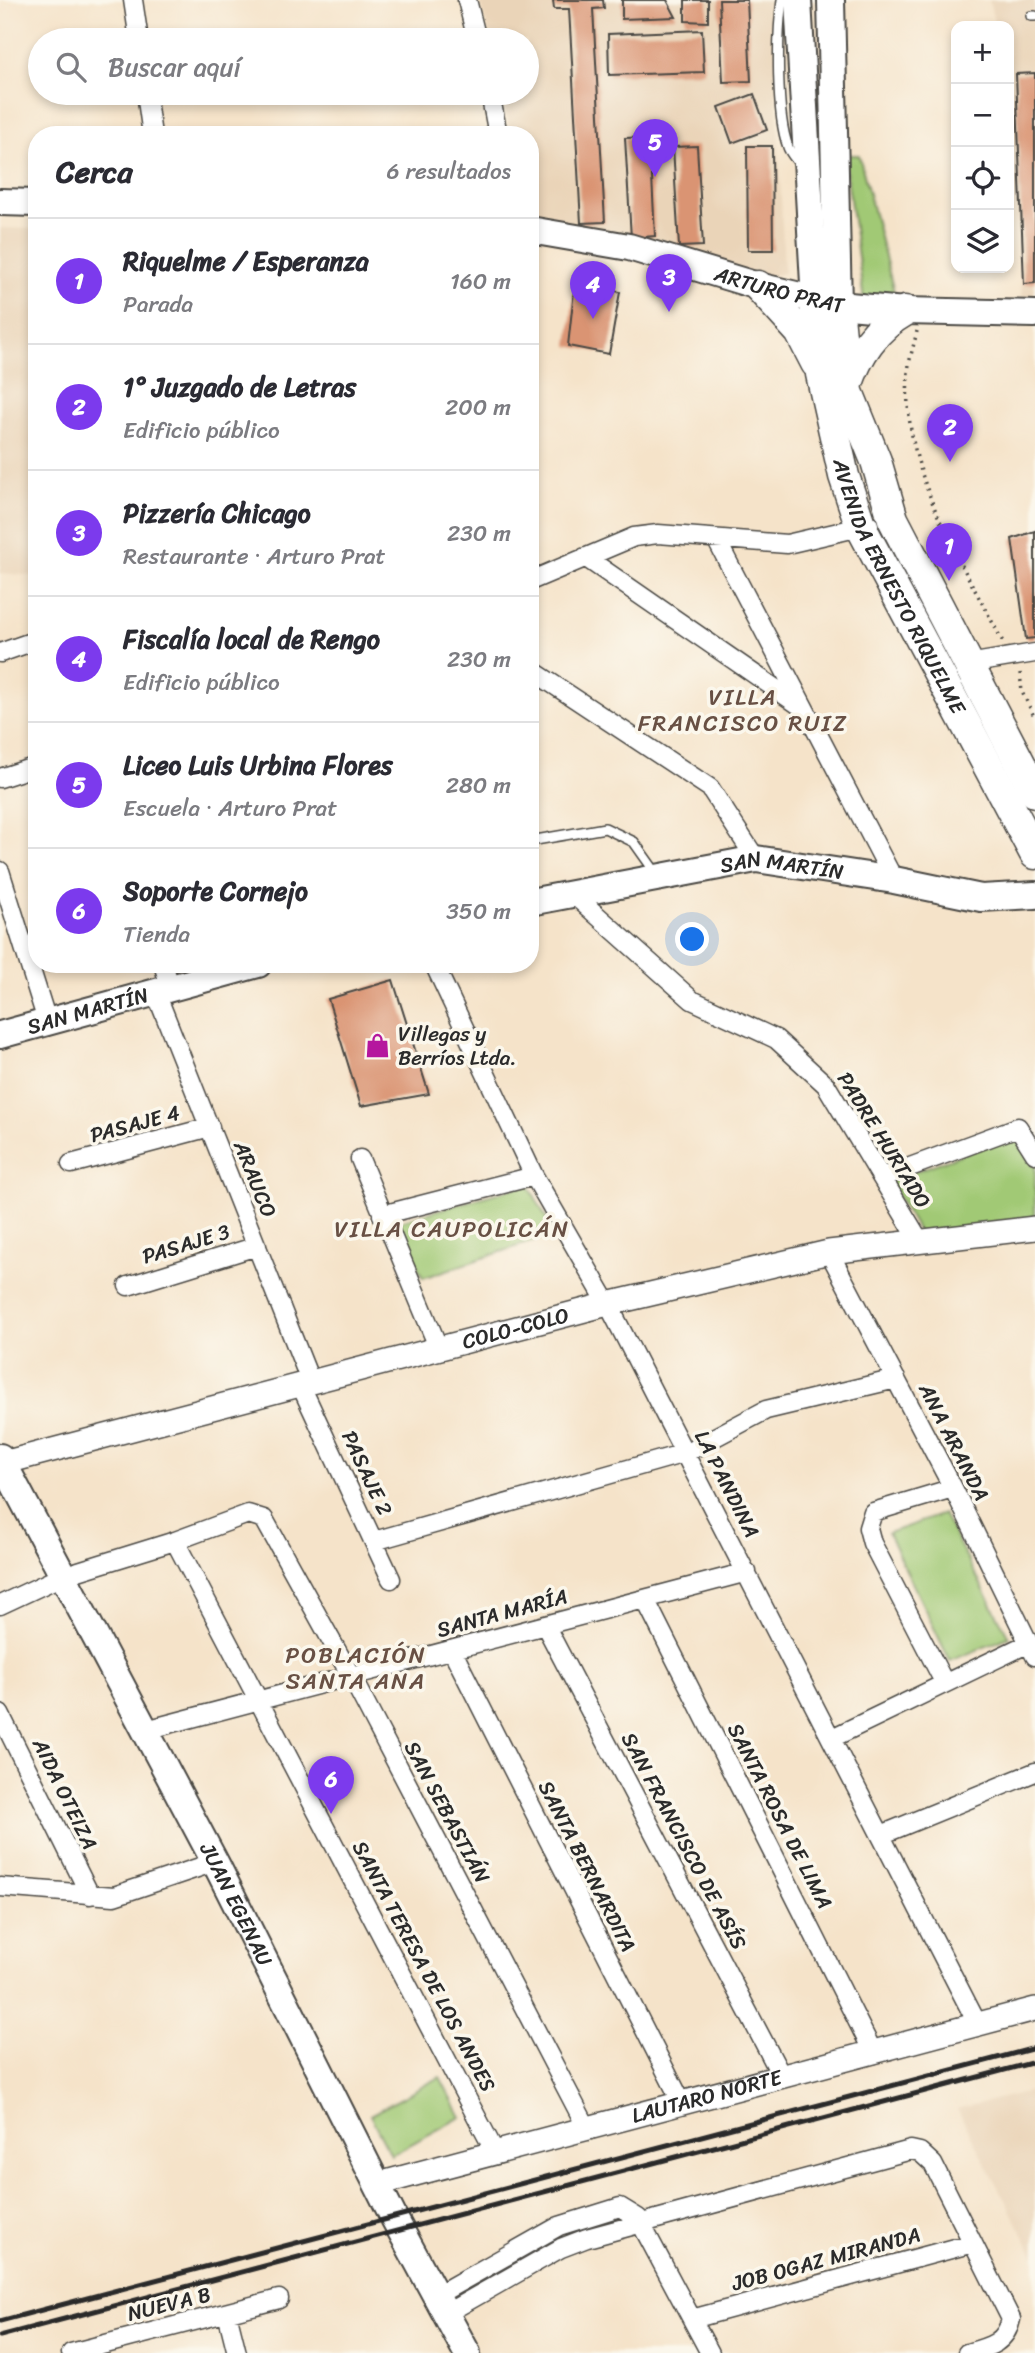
<!DOCTYPE html>
<html lang="es">
<head>
<meta charset="utf-8">
<style>
	body { margin:0; font-family:Sriracha,sans-serif; background:#f2f2f3; color:#2b2b33 }
	.controls { position:absolute; right:21px; top:21px; display:grid; overflow:hidden; border-radius:14px; box-shadow:0 4px 10px #0003 }
	.controls button { width:63px; height:63px; display:grid; place-items:center; padding:0; border:0; border-bottom:2px solid #e1e1e2; background:#fff; color:#2b2b33; font:35px sans-serif }
	.you { position:absolute; left:693px; top:940px; width:24px; height:24px; margin:-18px; border:5px solid #fff; border-radius:50%; background:#1a73e8; box-shadow:0 0 0 10px #1a73e833 }
	.badge { display:grid; place-items:center; width:46px; height:46px; border-radius:50%; background:#7c3aed; color:#fff; font-size:23px; font-weight:700 }
	.pin { position:absolute; translate:-50% -58px; filter:drop-shadow(0 2px 4px #0008) }
	.pin::after { content:''; position:absolute; top:37px; width:24px; height:21px; background:inherit; clip-path:polygon(0 0,100% 0,50% 100%) }
	.list { margin:0; padding:0; list-style:none }
	h2 { display:flex; justify-content:space-between; align-items:center; height:91px; margin:0; padding:0 28px; font-size:30px }
	h2 small { font-size:23px; font-weight:400; color:#7c7c81 }
	.list li { display:grid; grid-template-columns:46px 1fr auto; gap:21px; align-items:center; box-sizing:border-box; height:126px; padding:0 28px; border-top:2px solid #e1e1e2 }
	.list b { display:block; font-size:26px; white-space:nowrap }
	.list p { margin:0; font-size:23px; white-space:nowrap; color:#7c7c81 }
	.list em { font-size:23px; font-style:normal; color:#7c7c81 }
	.icon { flex:none; width:38px; height:38px; fill:none; stroke:currentColor; stroke-width:2; stroke-linecap:round; stroke-linejoin:round }
	.map { position:relative; flex:none; width:1035px; height:2353px; overflow:hidden }
	.search { position:absolute; background:#fff; box-shadow:0 4px 10px #0003; left:28px; top:28px; width:511px; height:77px; display:flex; align-items:center; gap:18px; box-sizing:border-box; padding:0 24px; border-radius:38px; color:#7c7c81; font-size:26px }
	.panel { position:absolute; background:#fff; box-shadow:0 4px 10px #0003; left:28px; top:126px; width:511px; height:847px; border-radius:28px }
	.map>svg:first-child { display:block }
	.built { fill:#ead4b8 }
	.green { fill:#a1c974; stroke:#667a50; stroke-width:2 }
	.building { fill:#da9473 }
	.lines { fill:none; stroke-linecap:round; stroke-linejoin:round }
	.service-casing { stroke:#494743; stroke-width:12 }
	.minor-casing { stroke:#494743; stroke-width:21 }
	.tertiary-casing { stroke:#494743; stroke-width:26 }
	.secondary-casing { stroke:#494743; stroke-width:30 }
	.primary-casing { stroke:#494743; stroke-width:33 }
	.path { stroke:#494743; stroke-width:3.5; stroke-dasharray:2 5; stroke-linecap:butt }
	.service { stroke:#fff; stroke-width:9 }
	.minor { stroke:#fff; stroke-width:18 }
	.tertiary { stroke:#fff; stroke-width:23 }
	.secondary { stroke:#fff; stroke-width:26 }
	.primary { stroke:#fff; stroke-width:30 }
	.rail { stroke:#2b2b2b; stroke-width:5 }
	.labels { text-anchor:middle; dominant-baseline:central; stroke-width:7; stroke-linejoin:round; paint-order:stroke }
	.street-label { font-size:21px; fill:#2b2b2b; stroke:#fbf7ec }
	.poi-label { font-size:21px; fill:#2b2b2b; stroke:#fbf7ec; text-anchor:start }
	.neighbourhood-label { font-size:23px; letter-spacing:2px; fill:#685044; stroke:#fbf7ec }
</style>
</head>
<body>
<div class="map">
<svg width="1035" height="2353" viewBox="0 0 1035 2353">
	<rect width="100%" height="100%" fill="#fbf7ec"/>
	<filter id="ink" filterUnits="userSpaceOnUse"><feTurbulence type="fractalNoise" baseFrequency=".0143" numOctaves="2"/><feDisplacementMap in="SourceGraphic" scale="14" xChannelSelector="R" yChannelSelector="G"/><feConvolveMatrix kernelMatrix="1 2 1 2 8 2 1 2 1" color-interpolation-filters="sRGB"/></filter>
	<filter id="wash" filterUnits="userSpaceOnUse"><feTurbulence type="fractalNoise" baseFrequency=".00686" numOctaves="4" result="noise"/><feDisplacementMap in="SourceGraphic" scale="28" xChannelSelector="R" yChannelSelector="G"/><feGaussianBlur stdDeviation="1.57" result="paint"/><feColorMatrix in="noise" values="0 0 0 0 0 0 0 0 0 0 0 0 0 0 0 0 0 1.4 0 .05"/><feComposite in="paint" operator="in"/></filter>
	<g filter="url(#wash)">
		<rect width="100%" height="100%" fill="#f5e3c9"/>
		<!-- built -->
		<path class="built" d="M480 0H773L784 273 762 278 530 219V135H510L504 93H527V40H490Z
			M989 0H1035V298H1022L1009 88V26H995Z
			M0 228 37 229V576L0 573Z
			M1035 2090V2257L957 2109Z"/>
		<!-- green -->
		<path class="green" d="M844 155H859L897 304 864 301Z
			M1017 1134 1035 1166V1238L923 1240 889 1181Z
			M528 1184 555 1234 423 1278 397 1222Z
			M943 1514 1009 1637 950 1661 888 1533Z
			M440 2077 461 2117 391 2155 370 2115Z"/>
		<g id="blocks">
			<!-- building -->
			<path class="building" d="M553 0H603L604 8 593 9 605 222 581 223 569 9H554Z
				M622 0H667L676 17 622 19Z
				M685 0H708V22L685 21Z
				M719 0H747L751 81 723 82Z
				M702 30 704 72 609 75 608 34Z
				M1035 73V283L1024 284 1016 74Z
				M754 94 767 130 732 143 719 107Z
				M650 137 655 236 631 238 625 138Z
				M697 146 703 246 679 247 673 147Z
				M747 146H772L773 250H748Z
				M575 282 620 292 609 354 568 346Z
				M1035 531V638L1026 639 1012 539Z
				M393 980 429 1094 361 1106 328 999Z"/>
		</g>
	</g>
	<g filter="url(#ink)">
		<use href="#blocks" fill-opacity="0" stroke="#494743" stroke-width="2"/>
		<g class="lines">
			<defs>
				<path id="service" d="M782 0C777 34 776 115 788 147 790 153 796 159 800 165
					M1031 16H1035
					M530 841 605 828 634 842 656 873"/>
				<path id="minor" d="M133 0 139 40
					M467 0 477 40
					M146 93 152 135
					M490 93 498 135
					M716 539 894 880
					M585 557 799 705
					M530 581 634 537 658 534 787 544 869 525
					M0 653 37 640
					M968 664 1035 653
					M530 669 710 788 756 859
					M0 778 37 766
					M0 871 47 1021
					M573 894 692 1000 776 1039 826 1085 919 1240
					M163 964 171 989
					M434 964 534 1176 608 1304 978 2025
					M156 993 311 1383
					M360 1159 439 1349
					M71 1164 210 1127
					M883 1177 1018 1127 1035 1154
					M382 1215 534 1176
					M829 1252 953 1488 1035 1656
					M128 1286 257 1246
					M301 1386 391 1579
					M175 1541 495 2152
					M374 1541 685 1453 766 1410 896 1379
					M645 1599 874 2054
					M0 1605 62 1576 175 1541 248 1514 264 1519 351 1676 587 2128
					M545 1625 782 2077
					M452 1650 682 2103
					M944 1682 872 1543 868 1528 873 1512 953 1488
					M0 1714 90 1895
					M146 1730 747 1572
					M832 1738 1029 1643
					M881 1835 1035 1772
					M0 1887 114 1896 215 1862
					M437 2295 559 2226 620 2207 638 2218 710 2353
					M227 2313 237 2353
					M447 2313 561 2248 587 2238 911 2150 920 2152 933 2164 1011 2319C1006 2343 989 2347 967 2353
					M692 2319 973 2243
					M71 2353 279 2299"/>
				<g id="tertiary">
					<path id="s1" d="M3 1463 608 1304 829 1252 1035 1228"/>
					<path id="s2" d="M378 2184 1035 2009"/>
				</g>
				<g id="secondary">
					<path d="M798 0 815 301"/>
					<path d="M831 0 838 305"/>
					<path d="M0 202 37 203"/>
					<path id="s3" d="M530 230 629 247 758 286 838 305 905 311 1035 314"/>
					<path id="s4" d="M530 902 756 859 894 880 981 898 1035 895"/>
					<path id="s5" d="M0 1035 258 964"/>
					<path id="s6" d="M0 1457 215 1862 394 2218 467 2353"/>
				</g>
				<g id="primary">
					<path d="M758 286 800 332 816 363"/>
					<path id="s7" d="M815 301 821 374 844 476 861 527 1035 854"/>
					<path d="M838 305 846 387 876 461 893 519 1035 792"/>
					<path d="M847 386C858 353 875 328 905 311"/>
				</g>
			</defs>
			<!-- service casing -->
			<use href="#service" class="service-casing"/>
			<!-- minor casing -->
			<use href="#minor" class="minor-casing"/>
			<!-- tertiary casing -->
			<use href="#tertiary" class="tertiary-casing"/>
			<!-- secondary casing -->
			<use href="#secondary" class="secondary-casing"/>
			<!-- primary casing -->
			<use href="#primary" class="primary-casing"/>
			<!-- path -->
			<path class="path" d="M917 331C914 345 909 359 908 373 901 470 960 560 1003 642
				M1020 673 1022 692 1035 718"/>
			<!-- service -->
			<use href="#service" class="service"/>
			<!-- minor -->
			<use href="#minor" class="minor"/>
			<!-- tertiary -->
			<use href="#tertiary" class="tertiary"/>
			<!-- secondary -->
			<use href="#secondary" class="secondary"/>
			<!-- primary -->
			<use href="#primary" class="primary"/>
			<!-- rail -->
			<path class="rail" d="M0 2321 1035 2048
				M0 2336 1035 2062"/>
		</g>
	</g>
	<!-- icons -->
	<defs>
		<symbol id="shop-bare" viewBox="-9 -9 18 18"><path d="M-5-2.5h2.3a2.7 3.5 0 0 1 5.4 0H5L5.5 6h-11ZM-1.5-2.5h3a1.5 2.3 0 0 0-3 0Z" fill="#b5179e" stroke="#fbf7ec" stroke-width="2.5" paint-order="stroke"/></symbol>
	</defs>
	<g fill-rule="evenodd">
		<use href="#shop-bare" x="360" y="1028" width="35" height="35"/>
	</g>
	<g class="labels">
		<!-- street labels -->
		<g class="street-label">
			<text stroke="none"><textPath href="#s3" startOffset="257">ARTURO PRAT</textPath></text>
			<text stroke="none"><textPath href="#s7" startOffset="301">AVENIDA ERNESTO RIQUELME</textPath></text>
			<text stroke="none"><textPath href="#s4" startOffset="256">SAN MARTÍN</textPath></text>
			<text stroke="none"><textPath href="#s5" startOffset="91">SAN MARTÍN</textPath></text>
			<text transform="translate(135 1124) rotate(-15)">PASAJE 4</text>
			<text transform="translate(884 1140) rotate(58)">PADRE HURTADO</text>
			<text transform="translate(255 1179) rotate(68)">ARAUCO</text>
			<text transform="translate(186 1244) rotate(-17)">PASAJE 3</text>
			<text stroke="none"><textPath href="#s1" startOffset="530">COLO-COLO</textPath></text>
			<text transform="translate(954 1442) rotate(63)">ANA ARANDA</text>
			<text transform="translate(367 1473) rotate(65)">PASAJE 2</text>
			<text transform="translate(727 1484) rotate(63)">LA PANDINA</text>
			<text transform="translate(502 1613) rotate(-15)">SANTA MARÍA</text>
			<text transform="translate(65 1794) rotate(64)">AIDA OTEIZA</text>
			<text transform="translate(447 1812) rotate(62)">SAN SEBASTIÁN</text>
			<text transform="translate(780 1816) rotate(63)">SANTA ROSA DE LIMA</text>
			<text transform="translate(684 1841) rotate(62)">SAN FRANCISCO DE ASÍS</text>
			<text transform="translate(587 1866) rotate(63)">SANTA BERNARDITA</text>
			<text stroke="none"><textPath href="#s6" startOffset="506">JUAN EGENAU</textPath></text>
			<text transform="translate(424 1966) rotate(62)">SANTA TERESA DE LOS ANDES</text>
			<text stroke="none"><textPath href="#s2" startOffset="340">LAUTARO NORTE</textPath></text>
			<text transform="translate(826 2259) rotate(-15)">JOB OGAZ MIRANDA</text>
			<text transform="translate(169 2304) rotate(-14)">NUEVA B</text>
		</g>
		<!-- poi labels -->
		<g class="poi-label">
			<text x="398" y="1034">Villegas y<tspan x="398" dy="24">Berríos Ltda.</tspan></text>
		</g>
		<!-- neighbourhood labels -->
		<g class="neighbourhood-label">
			<text x="743" y="697">VILLA<tspan x="743" dy="26">FRANCISCO RUIZ</tspan></text>
			<text x="452" y="1229">VILLA CAUPOLICÁN</text>
			<text x="356" y="1655">POBLACIÓN<tspan x="356" dy="26">SANTA ANA</tspan></text>
		</g>
	</g>
</svg>
<div class="controls">
<button>+</button>
<button>−</button>
<button><svg class="icon" aria-label="locate" viewBox="0 0 24 24"><circle cx="12" cy="12" r="6"/><path d="M12 2v4M12 18v4M2 12h4M18 12h4"/></svg></button>
<button><svg class="icon" aria-label="layers" viewBox="0 0 24 24"><path d="M12 4l9 5-9 5-9-5zM3 14l9 5 9-5"/></svg></button>
</div>
<div class="you"></div>
<div class="pin badge" style="left:949px;top:581px">1</div>
<div class="pin badge" style="left:950px;top:462px">2</div>
<div class="pin badge" style="left:669px;top:312px">3</div>
<div class="pin badge" style="left:593px;top:319px">4</div>
<div class="pin badge" style="left:655px;top:177px">5</div>
<div class="pin badge" style="left:331px;top:1814px">6</div>
<div class="search"><svg class="icon" aria-label="search" viewBox="0 0 24 24"><circle cx="10" cy="10" r="6"/><path d="M15 15l6 6"/></svg>Buscar aquí</div>
<section class="panel">
<h2>Cerca<small>6 resultados</small></h2>
<ul class="list">
<li><span class="badge">1</span><div><b>Riquelme / Esperanza</b><p>Parada</p></div><em>160 m</em></li>
<li><span class="badge">2</span><div><b>1° Juzgado de Letras</b><p>Edificio público</p></div><em>200 m</em></li>
<li><span class="badge">3</span><div><b>Pizzería Chicago</b><p>Restaurante · Arturo Prat</p></div><em>230 m</em></li>
<li><span class="badge">4</span><div><b>Fiscalía local de Rengo</b><p>Edificio público</p></div><em>230 m</em></li>
<li><span class="badge">5</span><div><b>Liceo Luis Urbina Flores</b><p>Escuela · Arturo Prat</p></div><em>280 m</em></li>
<li><span class="badge">6</span><div><b>Soporte Cornejo</b><p>Tienda</p></div><em>350 m</em></li>
</ul>
</section>
</div>
</body>
</html>
